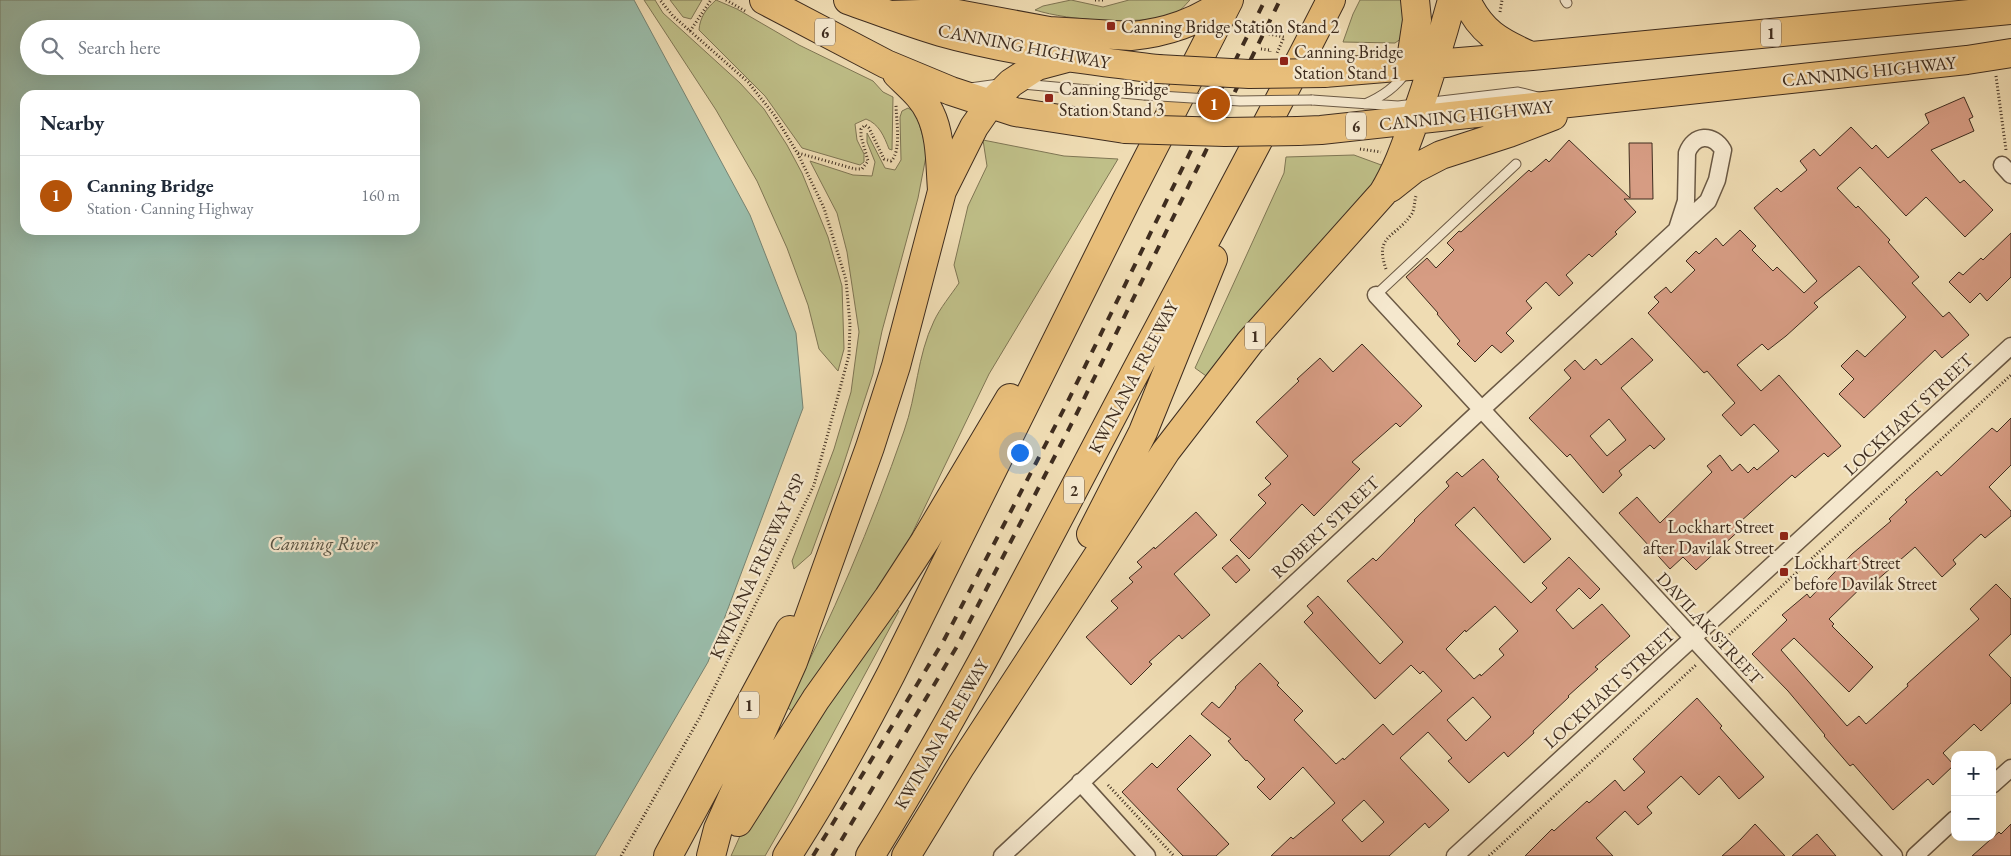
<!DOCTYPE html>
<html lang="en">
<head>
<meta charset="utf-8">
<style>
	body { margin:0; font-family:"EB Garamond",serif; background:#f2f2f3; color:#1f2937 }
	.controls { position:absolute; right:15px; bottom:15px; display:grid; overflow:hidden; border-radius:10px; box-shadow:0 5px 20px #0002 }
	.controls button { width:45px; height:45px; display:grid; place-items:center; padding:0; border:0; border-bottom:1px solid #e0e1e3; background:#fff; color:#1f2937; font:25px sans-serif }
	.you { position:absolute; left:1019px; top:452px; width:18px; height:18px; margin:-12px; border:4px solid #fff; border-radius:50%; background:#1a73e8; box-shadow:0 0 0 8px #1a73e833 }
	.badge { display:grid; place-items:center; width:32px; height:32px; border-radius:50%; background:#b45309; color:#fff; font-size:16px; font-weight:700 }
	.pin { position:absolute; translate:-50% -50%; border:2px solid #fff; box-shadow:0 1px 5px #0006 }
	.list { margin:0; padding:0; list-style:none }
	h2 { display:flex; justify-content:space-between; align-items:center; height:65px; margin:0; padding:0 20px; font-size:21px }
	h2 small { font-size:16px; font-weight:400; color:#747a83 }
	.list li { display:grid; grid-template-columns:32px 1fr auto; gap:15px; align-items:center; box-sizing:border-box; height:80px; padding:0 20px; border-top:1px solid #e0e1e3 }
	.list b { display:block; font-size:19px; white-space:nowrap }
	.list p { margin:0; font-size:16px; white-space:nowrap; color:#747a83 }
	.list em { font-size:16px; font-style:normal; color:#747a83 }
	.icon { flex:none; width:28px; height:28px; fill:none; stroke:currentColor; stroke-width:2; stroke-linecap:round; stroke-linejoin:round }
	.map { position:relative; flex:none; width:2011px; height:856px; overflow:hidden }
	.search { position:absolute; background:#fff; box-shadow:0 5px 20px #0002; left:20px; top:20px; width:400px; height:55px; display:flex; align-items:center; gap:12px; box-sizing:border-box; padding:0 18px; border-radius:28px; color:#747a83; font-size:19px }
	.panel { position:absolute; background:#fff; box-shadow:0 5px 20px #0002; left:20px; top:90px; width:400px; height:145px; border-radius:15px }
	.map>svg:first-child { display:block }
	.green { fill:#bfbf88; stroke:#7f7654 }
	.water { fill:#9abcaa; stroke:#768372; fill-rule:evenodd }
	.building { fill:#d69c83; stroke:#3f2d1f; fill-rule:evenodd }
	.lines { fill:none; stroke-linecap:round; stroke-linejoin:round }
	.lane-casing { stroke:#6b5944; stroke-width:11 }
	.street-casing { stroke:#6b5944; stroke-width:19 }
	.highway-casing { stroke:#3f2d1f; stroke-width:30 }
	.path { stroke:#3f2d1f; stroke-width:3; stroke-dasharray:1 2.5; stroke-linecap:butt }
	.lane { stroke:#f5e8ce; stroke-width:9 }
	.street { stroke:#f5e8ce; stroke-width:16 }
	.highway { stroke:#e8be7a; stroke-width:28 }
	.rail { stroke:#3f2d1f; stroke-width:4; stroke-dasharray:9 9; stroke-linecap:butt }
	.lane-bridge-casing { stroke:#6b5944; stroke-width:11; stroke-linecap:butt }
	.highway-bridge-casing { stroke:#3f2d1f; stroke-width:30; stroke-linecap:butt }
	.lane-bridge { stroke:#f5e8ce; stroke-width:9 }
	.highway-bridge { stroke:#e8be7a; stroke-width:28 }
	.poi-dot { fill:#8f2418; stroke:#f5e8ce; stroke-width:2 }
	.labels { text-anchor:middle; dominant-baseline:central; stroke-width:4.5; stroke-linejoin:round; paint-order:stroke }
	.shield { fill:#f5e8ce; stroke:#766554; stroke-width:1 }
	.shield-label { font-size:16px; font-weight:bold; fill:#3f2d1f }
	.poi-label { font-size:18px; fill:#3f2d1f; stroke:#f5e8ce; text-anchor:start }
	.street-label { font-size:18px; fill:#3f2d1f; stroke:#f5e8ce }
	.water-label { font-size:19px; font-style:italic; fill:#565142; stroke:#f5e8ce }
</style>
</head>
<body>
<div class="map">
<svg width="2011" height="856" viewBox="0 0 2011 856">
	<rect width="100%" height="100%" fill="#efdcb3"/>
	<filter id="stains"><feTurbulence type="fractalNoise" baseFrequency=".004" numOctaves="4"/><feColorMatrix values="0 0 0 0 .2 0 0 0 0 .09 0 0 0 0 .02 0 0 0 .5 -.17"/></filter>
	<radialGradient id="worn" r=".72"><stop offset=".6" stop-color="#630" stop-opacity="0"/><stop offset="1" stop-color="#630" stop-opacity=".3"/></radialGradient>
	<!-- green -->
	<path class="green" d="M644 0H655L663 13 740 83 764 109 787 145 802 173 828 237 842 286 844 349 838 371 819 349 808 305 787 248 757 181 716 110Z
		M670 0H702L691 19 683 17Z
		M716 0 737 9 799 45 873 81 883 92 893 97 892 150 889 149C884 136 879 124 866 119L855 124 857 140 864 154V162L860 165 802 148 765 96 699 30C700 17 706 9 716 0Z
		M1071 0 1103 7 1129 0H1190C1185 5 1179 13 1173 15 1138 25 1070 21 1035 10L1043 6Z
		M1360 0H1404L1405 36 1395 43 1343 42 1353 14Z
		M908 108 916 113 927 151 918 198 882 331 873 374 840 475 811 554 794 569 792 561 834 449 851 392 859 332 847 252 837 213 810 161 853 175 872 176 875 162 867 142V133L885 168 895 170 901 160 900 117 902 111Z
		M983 140 1064 156 1118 159 989 374 907 544 860 617 794 712 786 707C832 618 871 526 904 431 917 395 917 356 934 321 940 308 951 295 959 283L954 265 968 206 987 166Z
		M1354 155 1384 166 1365 196 1209 378 1195 368 1284 173 1286 157Z
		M889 608 899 611 795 804 765 856H731L748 818Z"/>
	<!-- water -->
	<path class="water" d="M0 0H634L750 215 796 333 803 408 708 662 595 856H0ZM29 29H411V66H29ZM25 95H415V230H25Z"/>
	<!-- building -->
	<path class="building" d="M1964 97 1973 117 1969 119 1974 131 1931 150 1960 183 1964 180 1993 210 1965 237 1926 197 1906 216 1860 167 1837 188 1856 208 1858 206 1890 240 1888 242 1919 277 1912 283 1943 317 1949 312 1969 335 1942 358 1935 350 1864 418 1839 394 1854 379 1841 366 1857 350 1865 357 1906 317 1859 266 1814 303 1818 307 1786 336 1768 350 1762 344 1737 365 1761 391 1779 375 1841 446 1828 457 1824 453 1795 478 1792 475 1740 522 1744 526 1696 570 1683 557 1670 569 1619 513 1637 497 1660 523 1712 472 1707 466 1720 455 1732 471 1740 464 1748 473 1754 467 1757 470 1779 451 1754 424 1741 436 1722 415 1735 403 1707 371 1704 373 1648 313 1659 302 1654 297 1666 287 1671 293 1695 270 1686 261 1696 251 1699 254 1716 238 1723 246 1740 230 1756 246 1752 250 1773 271 1777 267 1804 293 1817 281 1754 208 1777 188 1781 192 1807 170 1800 161 1814 149 1820 156 1851 127 1872 149 1876 145 1888 158 1929 123 1925 114Z
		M1569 140 1630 198 1629 143H1652L1653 199H1624L1636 212 1615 232 1617 234 1592 257 1589 254 1566 275 1573 283 1559 296 1546 282 1526 301 1532 308 1506 333 1514 341 1501 353 1492 345 1475 362 1457 344 1460 341 1437 314 1438 313 1406 277 1427 258 1436 268 1454 250 1447 243 1459 231 1461 232 1529 170 1531 172 1546 159 1549 162Z
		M2011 233V277L1987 301 1980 293 1970 303 1949 282 1959 272 1963 275 1981 258 1983 260Z
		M1632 338 1653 360 1621 388 1665 439 1654 449 1650 445 1619 471 1622 475 1603 493 1570 454 1567 457 1529 418 1571 378 1564 370 1575 360 1584 370 1596 359 1601 365ZM1609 419 1626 440 1607 456 1590 436Z
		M1362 344 1422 406 1400 427 1396 423 1352 462 1360 469 1314 516 1302 504 1249 559 1230 540 1266 503 1258 495 1271 484 1265 478 1288 456 1256 422 1299 381 1297 379 1320 358 1333 372Z
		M2011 418V465L1989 487 2011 511V516L1985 538 1981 534 1953 560 1956 564 1942 577 1915 547 1876 581 1872 577 1829 619 1834 624 1832 626 1873 667 1849 692 1794 638 1781 650 1847 726 1859 716 1866 724 1908 686 1907 684 1979 619 1970 609 1996 584 2011 599V634L1989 655 2011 678V703L1981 731 1974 724 1943 753 1954 765 1933 785 1928 779 1893 810 1853 764 1850 766 1824 736 1825 735 1788 691 1752 654 1787 620 1782 615 1807 594 1810 598 1852 554 1891 521 1889 519 1907 502 1905 500 1937 471 1941 476 1992 428 1997 432Z
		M1483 459 1499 477 1497 479 1551 539 1524 563 1474 507 1455 525 1531 603 1547 588 1542 583 1569 557 1600 589 1590 599 1579 588 1556 610 1573 629 1602 604 1630 636 1595 667 1598 669 1568 696 1569 697 1533 731 1534 733 1508 757 1504 752 1469 783 1448 761 1452 758 1428 732 1400 758 1449 810 1429 828 1425 823 1389 856H1271L1291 837 1293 839 1335 803 1303 767 1270 800 1257 787 1265 779 1247 760 1246 761 1228 741 1231 739 1201 714 1212 702 1219 708 1236 688 1235 687 1260 663 1279 683 1277 685 1303 711 1294 720 1336 764 1343 758 1344 760 1383 724 1393 735 1442 691 1423 671 1420 674 1411 665 1375 699 1304 622 1313 613 1307 606 1318 596 1380 664 1403 642 1347 581 1373 558 1376 561 1415 521 1414 520 1449 486 1446 482 1457 472 1462 477ZM1495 606 1518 631 1499 649 1504 655 1481 676 1480 674 1474 679 1446 649 1465 630 1466 632ZM1473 697 1491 717 1466 741 1447 720ZM1364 800 1384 822 1362 842 1342 820Z
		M1196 512 1217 535 1174 574 1210 615 1182 639 1179 635 1149 662 1152 664 1131 685 1086 637 1118 608 1111 601 1133 582 1129 578 1142 567 1137 562 1154 547 1155 549Z
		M1237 555 1250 570 1236 583 1222 568Z
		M1697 698 1722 726 1720 728 1764 777 1739 799 1719 776 1699 795 1681 776 1647 807 1652 813 1638 825 1625 811 1596 838 1613 856H1525L1552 829 1554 831 1587 801 1589 803 1615 780 1624 791 1645 772 1633 759Z
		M1190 735 1211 755 1177 789 1229 844 1216 856H1183L1122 792 1152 763 1157 768Z
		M1755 824 1785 856H1722L1740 840Z
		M2011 824V856H1972L1999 832 2001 834Z
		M1817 834 1836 856H1792Z"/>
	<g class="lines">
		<defs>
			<path id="lane" d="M1565 0 1567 3
				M1022 84 1144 95
				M970 88 999 84
				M1312 100 1398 106 1518 92 1538 97
				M1365 104C1383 96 1396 87 1407 71
				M1376 295 1516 164"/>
			<path id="street" d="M2002 165 2011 175
				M1376 295 1894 856
				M1080 782 1147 856
				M1992 785 2011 768
				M1002 856 1481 410 1708 201 1717 180 1723 150C1713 133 1694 134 1687 153L1686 201 1677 229
				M1455 856 2011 346
				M1915 856 1955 819"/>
			<path id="highway" d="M764 0 886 64 951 91 1015 112 1125 129
				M848 0C879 11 910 23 941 32 1012 52 1086 60 1158 69
				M1466 0C1481 32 1499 42 1531 56
				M890 15 952 13 1049 31 1131 36C1164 33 1200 22 1226 0
				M1410 66 1417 20 1415 0
				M1324 73 1532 56 2011 10
				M897 74C909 86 923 97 930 113 941 135 940 165 942 190
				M1298 131 1321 130 1967 60 2011 53
				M1390 188 1414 169 1441 155 1509 133 1553 116
				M1091 534 1143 432 1213 259
				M738 822 816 699 888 598 925 541 1010 398
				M668 856 790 630
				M711 856 718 829 793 662 870 447 896 366 942 191 974 127 990 104 1011 83 1037 66 1067 58
				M787 856C825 797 859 736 891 674L1126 201 1229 0
				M870 856C956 717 1030 572 1106 428 1181 285 1258 144 1331 0
				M906 856 961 766 1166 451 1250 342 1383 193C1397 170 1405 147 1414 122 1428 82 1441 41 1452 0"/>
		</defs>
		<!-- lane casing -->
		<use href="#lane" class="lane-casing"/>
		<!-- street casing -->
		<use href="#street" class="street-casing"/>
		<!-- highway casing -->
		<use href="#highway" class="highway-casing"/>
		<!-- path -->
		<path class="path" d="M726 0 745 11
			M1095 0H1104
			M1500 12 1502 0
			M690 31 711 0
			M1269 34 1284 37 1277 53
			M1261 49 1270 50V52
			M1996 76 2006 150
			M1360 149 1381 152
			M798 153 855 169H862L868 161 861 136V129L865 125 869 128 884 159 891 161C902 151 896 119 896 104
			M1386 269C1374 235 1395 238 1411 215 1415 210 1414 202 1416 196
			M1719 644 2011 375
			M1108 785 1174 856
			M621 856 700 717 814 485 849 355 850 324 846 280 824 208 798 154 775 116 748 82 673 16 660 0
			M1489 856 1696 665"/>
		<!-- lane -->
		<use href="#lane" class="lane"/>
		<!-- street -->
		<use href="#street" class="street"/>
		<!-- highway -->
		<use href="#highway" class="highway"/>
		<!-- rail -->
		<path class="rail" d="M813 856 944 640 1065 407 1265 0
			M832 856 956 648 1076 415 1280 0"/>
		<defs>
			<path id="lane-bridge" d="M1144 95 1240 101 1312 100"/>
			<path id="highway-bridge" d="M1158 69 1249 74 1324 73
				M1125 129 1225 132 1298 131"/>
		</defs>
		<!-- lane-bridge casing -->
		<use href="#lane-bridge" class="lane-bridge-casing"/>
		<!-- highway-bridge casing -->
		<use href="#highway-bridge" class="highway-bridge-casing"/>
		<!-- lane-bridge -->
		<use href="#lane-bridge" class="lane-bridge"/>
		<!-- highway-bridge -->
		<use href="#highway-bridge" class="highway-bridge"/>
	</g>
	<!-- markers -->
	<g class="poi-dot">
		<rect x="1106" y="21" width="10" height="10" rx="2.5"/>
		<rect x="1279" y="56" width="10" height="10" rx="2.5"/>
		<rect x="1044" y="93" width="10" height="10" rx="2.5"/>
		<rect x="1779" y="531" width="10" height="10" rx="2.5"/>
		<rect x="1779" y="567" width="10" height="10" rx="2.5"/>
	</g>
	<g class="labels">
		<!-- shield labels -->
		<g class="shield">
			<rect x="815" y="18.5" width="20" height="27" rx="4"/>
			<rect x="1761" y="19.5" width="20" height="27" rx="4"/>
			<rect x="1346" y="112.5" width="20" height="27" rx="4"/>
			<rect x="1245" y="322.5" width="20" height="27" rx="4"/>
			<rect x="1064" y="476.5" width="20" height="27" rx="4"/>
			<rect x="739" y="691.5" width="20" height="27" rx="4"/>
		</g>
		<g class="shield-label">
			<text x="825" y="32">6</text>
			<text x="1771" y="33">1</text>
			<text x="1356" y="126">6</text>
			<text x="1255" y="336">1</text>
			<text x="1074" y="490">2</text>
			<text x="749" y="705">1</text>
		</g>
		<!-- poi labels -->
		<g class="poi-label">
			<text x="1121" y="26">Canning Bridge Station Stand 2</text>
			<text x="1294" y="51">Canning Bridge<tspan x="1294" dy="21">Station Stand 1</tspan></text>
			<text x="1059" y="88">Canning Bridge<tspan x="1059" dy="21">Station Stand 3</tspan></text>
			<text x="1774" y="526" text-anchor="end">Lockhart Street<tspan x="1774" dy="21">after Davilak Street</tspan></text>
			<text x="1794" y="562">Lockhart Street<tspan x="1794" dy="21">before Davilak Street</tspan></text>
		</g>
		<!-- street labels -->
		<g class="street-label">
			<text transform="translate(1024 46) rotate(11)">CANNING HIGHWAY</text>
			<text transform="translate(1869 71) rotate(-6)">CANNING HIGHWAY</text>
			<text transform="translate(1466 115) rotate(-6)">CANNING HIGHWAY</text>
			<text transform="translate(1133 377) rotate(-62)">KWINANA FREEWAY</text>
			<text transform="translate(1908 414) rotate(-43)">LOCKHART STREET</text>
			<text transform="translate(1325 527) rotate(-43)">ROBERT STREET</text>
			<text transform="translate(757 566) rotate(-65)">KWINANA FREEWAY PSP</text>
			<text transform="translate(1710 628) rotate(47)">DAVILAK STREET</text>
			<text transform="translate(1609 688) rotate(-42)">LOCKHART STREET</text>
			<text transform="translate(941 734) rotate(-60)">KWINANA FREEWAY</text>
		</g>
		<!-- water labels -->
		<g class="water-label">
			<text x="323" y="543">Canning River</text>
		</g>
	</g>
	<rect width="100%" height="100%" filter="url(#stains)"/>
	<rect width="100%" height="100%" fill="url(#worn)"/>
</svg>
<div class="controls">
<button>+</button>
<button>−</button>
</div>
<div class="you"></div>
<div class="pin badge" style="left:1214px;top:104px">1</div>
<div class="search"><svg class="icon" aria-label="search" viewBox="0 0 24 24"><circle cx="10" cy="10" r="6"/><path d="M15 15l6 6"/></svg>Search here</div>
<section class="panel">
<h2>Nearby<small></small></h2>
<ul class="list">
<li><span class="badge">1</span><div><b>Canning Bridge</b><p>Station · Canning Highway</p></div><em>160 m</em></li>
</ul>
</section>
</div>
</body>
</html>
